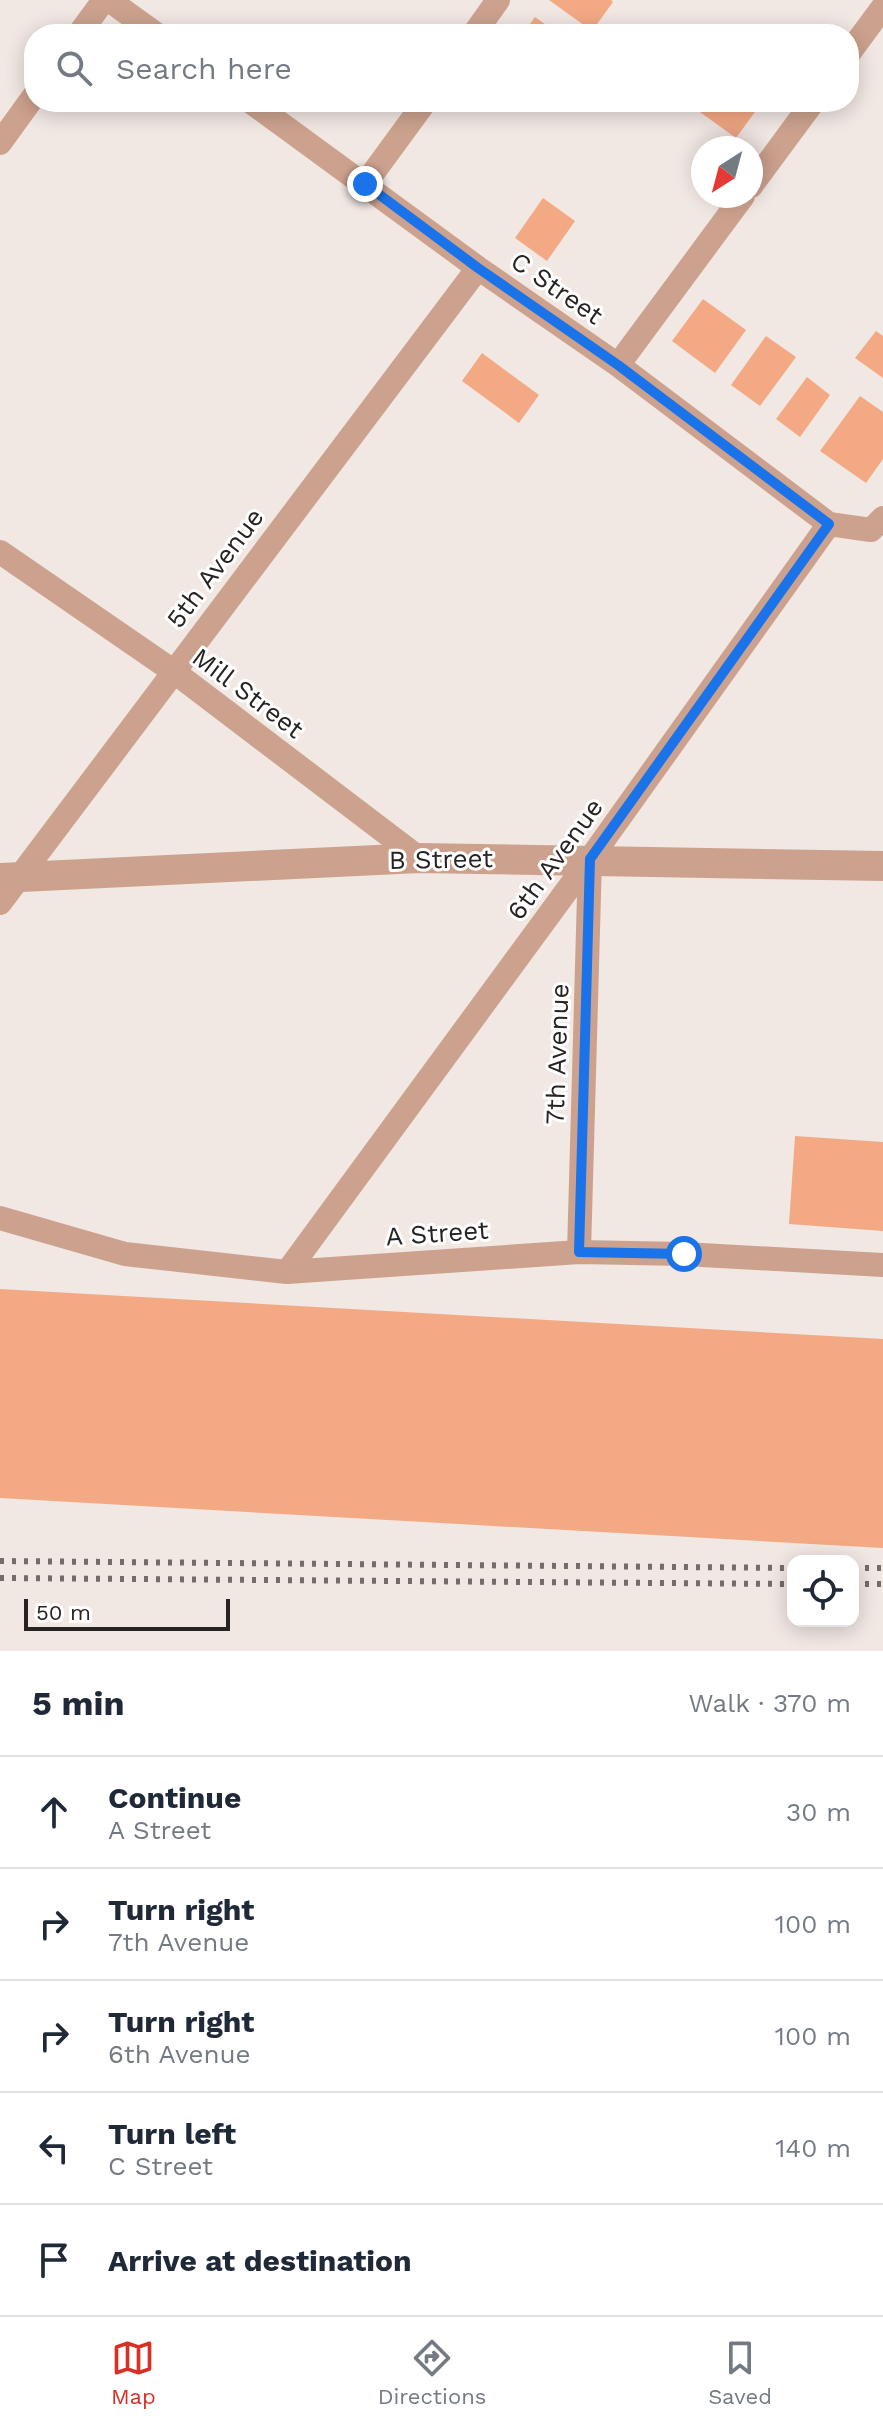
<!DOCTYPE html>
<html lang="en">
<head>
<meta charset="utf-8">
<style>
	body { margin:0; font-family:"Work Sans",sans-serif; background:#f6f6f7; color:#1f2937 }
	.controls { position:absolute; right:24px; bottom:24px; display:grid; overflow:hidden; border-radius:16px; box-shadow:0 4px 20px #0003 }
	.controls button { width:72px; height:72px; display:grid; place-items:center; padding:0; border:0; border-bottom:2px solid #e0e1e3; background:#fff; color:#1f2937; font:40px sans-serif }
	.compass { position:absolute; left:691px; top:136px; width:72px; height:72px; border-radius:50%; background:#fff; box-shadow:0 4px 20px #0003; rotate:216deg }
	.scale { position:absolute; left:24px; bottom:20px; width:206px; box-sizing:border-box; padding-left:8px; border:4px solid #272322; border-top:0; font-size:22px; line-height:28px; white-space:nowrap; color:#272322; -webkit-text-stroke:6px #fff; paint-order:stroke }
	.stop { position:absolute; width:24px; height:24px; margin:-18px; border:6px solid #1a73e8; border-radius:50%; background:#fff }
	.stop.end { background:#1a73e8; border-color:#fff; box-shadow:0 2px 8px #0008 }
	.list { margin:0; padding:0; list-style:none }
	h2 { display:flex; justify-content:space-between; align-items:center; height:104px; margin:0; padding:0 32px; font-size:34px }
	h2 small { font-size:26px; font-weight:400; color:#747a83 }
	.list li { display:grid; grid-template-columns:52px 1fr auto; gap:24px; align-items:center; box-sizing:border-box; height:112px; padding:0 32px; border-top:2px solid #e0e1e3 }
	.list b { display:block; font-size:30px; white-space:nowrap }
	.list p { margin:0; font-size:26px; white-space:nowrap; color:#747a83 }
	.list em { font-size:26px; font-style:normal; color:#747a83 }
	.icon { flex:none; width:44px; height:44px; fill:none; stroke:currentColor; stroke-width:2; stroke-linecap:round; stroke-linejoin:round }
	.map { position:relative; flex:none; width:883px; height:1651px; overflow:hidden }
	.search { position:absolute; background:#fff; box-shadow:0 4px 20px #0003; left:24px; right:24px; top:24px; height:88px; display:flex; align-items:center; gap:20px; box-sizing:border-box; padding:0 28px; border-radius:32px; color:#747a83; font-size:30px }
	.sheet { height:664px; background:#fff }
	nav { display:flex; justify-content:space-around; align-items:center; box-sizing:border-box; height:112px; border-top:2px solid #e0e1e3; background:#fff; font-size:22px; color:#747a83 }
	nav a { display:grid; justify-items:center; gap:4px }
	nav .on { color:#d93025 }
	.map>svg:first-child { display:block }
	.building { fill:#f4a985 }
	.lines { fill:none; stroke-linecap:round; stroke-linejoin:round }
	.minor { stroke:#cca28e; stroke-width:24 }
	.tertiary { stroke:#cca28e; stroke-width:30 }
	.rail { stroke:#726c6a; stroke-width:6; stroke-dasharray:4 8; stroke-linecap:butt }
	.route { stroke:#1a73e8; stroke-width:10 }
	.labels { text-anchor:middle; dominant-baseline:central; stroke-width:6; stroke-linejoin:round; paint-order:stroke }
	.street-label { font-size:26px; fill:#272322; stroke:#fff }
</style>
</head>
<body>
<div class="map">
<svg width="883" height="1651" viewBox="0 0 883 1651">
	<rect width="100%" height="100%" fill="#f1e7e3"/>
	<!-- building -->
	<path class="building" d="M549 0H611L613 2 592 31Z
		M535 17 559 34H523Z
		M686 102H756L760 105 736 138Z
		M543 198 575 221 547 261 515 238Z
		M703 299 746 330 715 373 672 341Z
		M876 331 883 336V378L855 358Z
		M766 336 796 357 760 406 731 385Z
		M482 353 539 395 519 423 462 381Z
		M807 377 830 395 800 437 776 419Z
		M860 396 883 412V459L866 483 820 451Z
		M795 1136 883 1142V1231L789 1224Z
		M0 1289 883 1339V1548L0 1498Z"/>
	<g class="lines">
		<!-- minor -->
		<path class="minor" d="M109 0 156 34
			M79 34 104 0
			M474 34 498 0
			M849 53 883 7
			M251 102 478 268 618 365 829 524
			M0 143 34 96
			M365 184 425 102
			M751 186 813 102
			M618 365 743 196
			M0 552 173 671 419 858
			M0 903 478 268
			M0 1218 125 1254 287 1272 579 1252 684 1254 883 1265
			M579 1252 590 859
			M287 1272 590 859 829 524 871 530 883 518"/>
		<!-- tertiary -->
		<path class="tertiary" d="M0 878 419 858 883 866"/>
		<!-- rail -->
		<path class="rail" d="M0 1561 793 1568
			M853 1568H883
			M0 1578 793 1584
			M853 1584H883"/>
	</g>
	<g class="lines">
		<!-- route -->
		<path class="route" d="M365 184 478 268 618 365 829 524 590 859 579 1252 684 1254"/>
	</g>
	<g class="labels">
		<!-- street labels -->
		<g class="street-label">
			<text transform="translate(557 288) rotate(35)">C Street</text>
			<text transform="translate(215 568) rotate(-53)">5th Avenue</text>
			<text transform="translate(248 693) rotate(37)">Mill Street</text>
			<text transform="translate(441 859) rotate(-1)">B Street</text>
			<text transform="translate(555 859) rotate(-54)">6th Avenue</text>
			<text transform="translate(557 1054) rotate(-88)">7th Avenue</text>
			<text transform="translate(437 1233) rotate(-4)">A Street</text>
		</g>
	</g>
</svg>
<div class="controls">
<button><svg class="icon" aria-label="locate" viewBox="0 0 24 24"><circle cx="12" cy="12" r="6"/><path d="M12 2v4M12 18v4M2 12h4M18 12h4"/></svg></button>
</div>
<svg class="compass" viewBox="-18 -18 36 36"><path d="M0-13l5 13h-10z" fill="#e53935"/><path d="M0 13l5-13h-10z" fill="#747a83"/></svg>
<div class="scale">50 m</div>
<div class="stop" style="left:684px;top:1254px"></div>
<div class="stop end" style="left:365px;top:184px"></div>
<div class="search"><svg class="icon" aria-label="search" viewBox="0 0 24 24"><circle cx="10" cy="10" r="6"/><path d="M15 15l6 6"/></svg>Search here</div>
</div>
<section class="sheet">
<h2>5 min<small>Walk · 370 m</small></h2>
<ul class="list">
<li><svg class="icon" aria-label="ahead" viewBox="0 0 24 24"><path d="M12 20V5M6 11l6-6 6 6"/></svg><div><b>Continue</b><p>A Street</p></div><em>30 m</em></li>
<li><svg class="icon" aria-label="right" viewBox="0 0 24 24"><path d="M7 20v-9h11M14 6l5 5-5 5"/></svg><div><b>Turn right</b><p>7th Avenue</p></div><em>100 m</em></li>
<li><svg class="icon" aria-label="right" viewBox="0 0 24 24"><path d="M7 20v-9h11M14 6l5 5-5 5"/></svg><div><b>Turn right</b><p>6th Avenue</p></div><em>100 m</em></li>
<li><svg class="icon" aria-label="left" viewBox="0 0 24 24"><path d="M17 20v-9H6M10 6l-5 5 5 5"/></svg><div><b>Turn left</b><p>C Street</p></div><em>140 m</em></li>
<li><svg class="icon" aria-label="arrive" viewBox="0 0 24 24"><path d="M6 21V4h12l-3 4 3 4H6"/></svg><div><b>Arrive at destination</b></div></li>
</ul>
</section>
<nav>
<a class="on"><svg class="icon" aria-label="map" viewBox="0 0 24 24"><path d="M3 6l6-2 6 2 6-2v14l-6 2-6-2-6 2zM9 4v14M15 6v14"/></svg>Map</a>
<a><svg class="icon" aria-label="directions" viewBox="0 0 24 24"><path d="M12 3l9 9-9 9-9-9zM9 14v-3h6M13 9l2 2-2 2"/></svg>Directions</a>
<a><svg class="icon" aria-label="saved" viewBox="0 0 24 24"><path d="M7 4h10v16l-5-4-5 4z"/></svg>Saved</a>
</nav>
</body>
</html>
